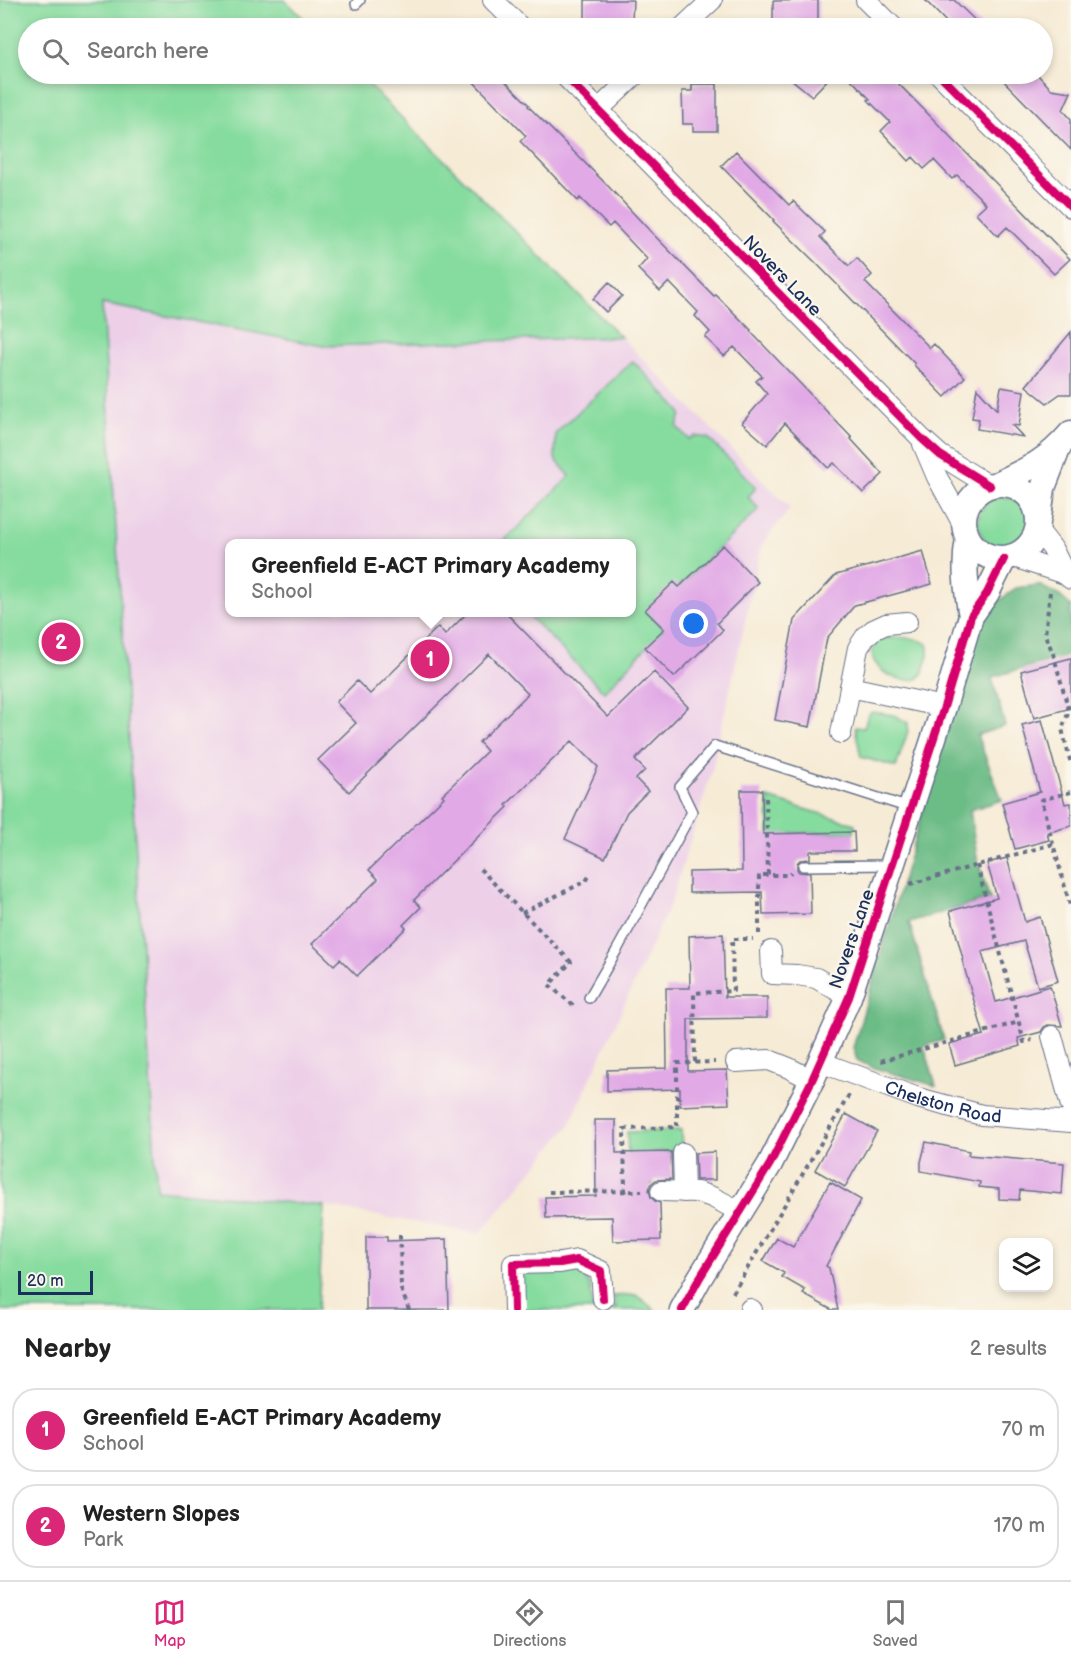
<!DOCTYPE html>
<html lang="en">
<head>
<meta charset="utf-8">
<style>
	body { margin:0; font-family:"Balsamiq Sans",sans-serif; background:#f6f6f6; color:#222 }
	.controls { position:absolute; right:18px; bottom:18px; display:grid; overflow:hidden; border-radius:12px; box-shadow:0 3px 9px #0003 }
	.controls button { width:54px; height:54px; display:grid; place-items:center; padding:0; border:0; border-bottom:2px solid #e0e0e0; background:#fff; color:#222; font:30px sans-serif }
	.scale { position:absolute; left:18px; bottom:15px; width:75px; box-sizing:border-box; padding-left:6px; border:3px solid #1b2f5e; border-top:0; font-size:16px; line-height:21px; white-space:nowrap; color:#1b2f5e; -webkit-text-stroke:4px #fbf7ec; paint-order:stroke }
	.you { position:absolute; left:694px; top:624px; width:21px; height:21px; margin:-15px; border:4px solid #fff; border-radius:50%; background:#1a73e8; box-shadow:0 0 0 9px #1a73e833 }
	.badge { display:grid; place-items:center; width:39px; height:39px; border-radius:50%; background:#db2777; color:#fff; font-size:20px; font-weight:700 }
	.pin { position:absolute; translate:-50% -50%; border:3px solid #fff; box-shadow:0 2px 6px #0006 }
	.popup { position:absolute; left:225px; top:539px; width:411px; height:78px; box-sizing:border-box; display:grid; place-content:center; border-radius:12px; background:#fff; filter:drop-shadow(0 2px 4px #0005); font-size:20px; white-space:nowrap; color:#767676 }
	.popup b { font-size:22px; color:#222 }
	.popup::after { content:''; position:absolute; left:50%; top:100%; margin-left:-12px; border:12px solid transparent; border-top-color:#fff }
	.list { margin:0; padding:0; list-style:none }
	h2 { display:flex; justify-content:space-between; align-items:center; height:78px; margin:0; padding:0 24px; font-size:26px }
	h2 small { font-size:20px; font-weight:400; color:#767676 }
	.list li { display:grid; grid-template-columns:39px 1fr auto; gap:18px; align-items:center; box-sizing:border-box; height:84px; margin:0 12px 12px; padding:0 12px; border:2px solid #e0e0e0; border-radius:24px }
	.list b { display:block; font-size:22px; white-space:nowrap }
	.list p { margin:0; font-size:20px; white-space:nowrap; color:#767676 }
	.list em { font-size:20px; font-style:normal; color:#767676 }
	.icon { flex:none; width:33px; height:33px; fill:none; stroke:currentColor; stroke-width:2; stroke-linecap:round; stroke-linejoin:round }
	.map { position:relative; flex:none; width:1071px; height:1310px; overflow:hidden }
	.search { position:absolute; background:#fff; box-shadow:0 3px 9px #0003; left:18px; right:18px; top:18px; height:66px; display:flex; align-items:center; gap:15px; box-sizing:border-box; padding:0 21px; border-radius:33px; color:#767676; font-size:22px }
	.sheet { height:270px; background:#fff }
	nav { display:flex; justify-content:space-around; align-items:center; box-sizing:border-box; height:84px; border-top:2px solid #e0e0e0; background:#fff; font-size:16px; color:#767676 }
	nav a { display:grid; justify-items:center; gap:3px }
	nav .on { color:#db2777 }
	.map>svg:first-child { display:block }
	.built { fill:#edd0e8; fill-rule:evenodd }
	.green { fill:#86dc9f; stroke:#50867e; stroke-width:1.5 }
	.forest { fill:#6cbc86; stroke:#447672; stroke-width:1.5 }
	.building { fill:#e1a9e6 }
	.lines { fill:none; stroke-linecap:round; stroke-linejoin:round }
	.service-casing { stroke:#687188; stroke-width:12 }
	.minor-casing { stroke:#687188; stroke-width:22 }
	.tertiary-casing { stroke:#687188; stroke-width:27 }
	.path { stroke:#687188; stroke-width:4; stroke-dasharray:4.5 4.5; stroke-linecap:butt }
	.service { stroke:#fff; stroke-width:9 }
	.minor { stroke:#fff; stroke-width:20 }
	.tertiary { stroke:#fff; stroke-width:24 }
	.cycleway-casing { stroke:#fbf7ec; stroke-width:11 }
	.cycleway { stroke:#d6006c; stroke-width:8 }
	.labels { text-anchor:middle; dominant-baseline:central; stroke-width:4.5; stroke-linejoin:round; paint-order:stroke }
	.street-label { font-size:18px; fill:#1b2f5e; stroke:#fbf7ec }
</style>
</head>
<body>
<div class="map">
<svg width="1071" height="1310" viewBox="0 0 1071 1310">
	<rect width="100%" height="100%" fill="#fbf7ec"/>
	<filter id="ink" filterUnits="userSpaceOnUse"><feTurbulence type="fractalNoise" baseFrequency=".0167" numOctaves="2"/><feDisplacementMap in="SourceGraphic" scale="12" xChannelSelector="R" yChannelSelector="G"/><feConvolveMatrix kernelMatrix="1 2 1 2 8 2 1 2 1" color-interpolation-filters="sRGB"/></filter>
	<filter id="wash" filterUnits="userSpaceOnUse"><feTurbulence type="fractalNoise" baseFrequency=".008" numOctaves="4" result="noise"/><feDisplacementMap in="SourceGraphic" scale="24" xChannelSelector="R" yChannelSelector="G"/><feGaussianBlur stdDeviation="1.35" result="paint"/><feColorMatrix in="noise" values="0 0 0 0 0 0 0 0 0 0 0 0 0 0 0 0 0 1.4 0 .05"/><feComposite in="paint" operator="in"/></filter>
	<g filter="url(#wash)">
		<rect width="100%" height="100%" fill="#f6ebd5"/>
		<!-- built -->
		<path class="built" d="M101 304 324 346 621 337 790 508 762 545 711 774 671 902 569 1126 480 1234 324 1206 157 1190ZM229 544H631V612H229Z"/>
		<!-- green -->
		<path class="green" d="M0 0H285L313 28H28V74H358L621 337 324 346 102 304 157 1190 324 1206 318 1310H0Z
			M633 361 679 410 681 414 677 427 689 439 695 436 708 438 755 486V489L748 497 759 509 679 587 646 610 664 629 604 692 526 613 631 612V544H501L570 476 555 459 556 433Z
			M978 522a25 25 0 1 1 50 0a25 25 0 1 1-50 0Z
			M886 638C900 637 915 636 927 644 930 655 926 669 919 678 892 690 850 651 886 638Z
			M872 712 894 715 908 723V731L896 767 861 757 855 727 864 728 868 715Z
			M768 798 855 824 854 832 791 833 790 871 770 864Z
			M681 1130 682 1151 653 1152V1184L647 1188 629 1187 627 1132Z
			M572 1269C591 1280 592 1286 592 1307H616L613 1296 636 1295 655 1310H521V1275L528 1270Z"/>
		<!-- forest -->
		<path class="forest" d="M1039 585 1060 596 1071 606V655L992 677 1005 726 977 735 1002 800 970 810 977 858 990 899 909 922 944 1040 924 1046 936 1086 871 1067 857 1060 853 1048 976 629 996 603 1016 588Z"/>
		<g id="blocks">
			<!-- building -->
			<path class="building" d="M585 0H633L632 21H625V28H592V21H585Z
				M818 0V28H773V1Z
				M925 0H954L983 28H952Z
				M466 74H498L529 105 528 106 608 186 650 231 714 296 716 295 751 330 750 331 852 438 851 439 883 474 863 493 834 463 828 468 785 423 767 445 742 423 767 394 756 381 762 376 734 347 724 356 705 337 710 332 695 316 698 312 669 282 660 291 638 269 647 259 613 223 609 227 580 198 578 201 520 141 526 136Z
				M785 74H833L812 96Z
				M846 74H889L1070 259 1054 274 1007 227 998 236 976 213 986 204 957 175 952 179 934 160 924 169 913 157 909 161 881 131 890 122 868 100 870 99Z
				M997 74H1037L1051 89 1071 92 1063 110 1071 119V150Z
				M692 84H717V131H693V124H683L682 91H692Z
				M736 151 789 205 793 201 825 232 820 237 849 266 857 258 872 275 865 282 930 348 934 344 965 377 945 397 914 365 915 364 815 262 773 221 774 220 721 166Z
				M609 282 622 296 606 312 593 299Z
				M1071 332V394H1060L1047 403 1026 386Z
				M1001 387 1024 391 1019 426 1012 425 1023 437 977 429 979 419 972 418 977 388 997 410Z
				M723 545 758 582 717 623 723 630 674 677 645 647 664 629 645 610 674 582 679 587Z
				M923 551 932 584 855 605 827 638 810 727 775 720 794 620 836 575Z
				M468 612H505L608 717 654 672 688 707 635 760 645 770 636 779 648 791 627 812 605 858 565 839 598 767 572 741 506 805 508 807 414 900 421 907 403 925 406 928 357 976 340 959 334 965 312 944 378 879 369 870 444 797 442 795 487 751 479 742 528 694 489 654 349 792 318 760 356 723 336 702 357 681 370 694 438 627 445 635Z
				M1071 658V708L1034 718 1021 671Z
				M1042 720 1065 804 1071 803V826L1047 833 1049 840 1015 849 1002 803 1040 792 1022 725Z
				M741 790H762L763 834 854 832 855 851H811L810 852V859L800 860 797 863V869L799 872 810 873 811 914 763 915 762 892 689 893V872L742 871Z
				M1007 858 1025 922 1040 917 1058 981 1038 987 1024 941 982 952 996 1002 1050 986 1062 1026 1048 1025 1044 1027 1041 1032 1018 1038 1020 1046 955 1065 949 1044 984 1035 962 960 963 959 950 911 997 898 987 863Z
				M723 934 725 997H767V1018L688 1019V1071L727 1070 729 1104 680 1106V1089L607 1091V1070L667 1068 666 988H690L689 936Z
				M846 1114 877 1131 845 1187 815 1170Z
				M595 1120H616V1153L671 1152 672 1179 656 1180 651 1184 649 1190 651 1197 655 1201 660 1203 661 1240 613 1241 612 1217 546 1218 545 1197 596 1196Z
				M926 1142 969 1151 968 1155 1064 1163 1062 1194 1020 1190 1019 1200 999 1199V1189L979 1187 980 1182 921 1171V1162Z
				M715 1152V1180H696L695 1153Z
				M830 1182 861 1200 826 1266 829 1268 838 1310H832L803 1294 805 1290 782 1277 784 1273 763 1261 777 1238 793 1247Z
				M366 1237H387V1241L447 1239 449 1310H366Z"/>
		</g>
	</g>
	<g filter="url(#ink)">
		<use href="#blocks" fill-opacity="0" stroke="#687188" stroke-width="1.5"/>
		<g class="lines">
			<defs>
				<path id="service" d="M356 4 360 0
					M803 866 890 865
					M589 998 618 948 692 812 680 787 715 746 910 808"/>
				<g id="minor">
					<path d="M493 0 521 28"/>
					<path d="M866 0 894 28"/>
					<path d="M682 28 712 0"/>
					<path d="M563 74 921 438 940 455 990 486"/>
					<path d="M939 74 1071 207"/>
					<path d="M598 110 636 74"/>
					<path d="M923 444 937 477 964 526"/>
					<path d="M1038 530 1052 548 1065 574 1071 579"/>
					<path d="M1014 557 1065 574"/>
					<path d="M850 687 944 707"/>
					<path d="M841 733 858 648 866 636 873 630 886 624 907 622"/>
					<path d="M771 951 772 974 797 975 816 978 849 997"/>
					<path d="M1052 1036 1071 1106"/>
					<path d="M736 1062 769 1060 789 1068 812 1080"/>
					<path id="s1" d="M820 1062 918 1098 982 1115 1071 1122"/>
					<path d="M683 1153 684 1192"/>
					<path d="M661 1191 697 1192 712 1197 741 1212"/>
					<path d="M750 1309 752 1310"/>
					<path d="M514 1310 513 1264 560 1263 577 1260 601 1271 603 1299"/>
				</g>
				<path id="tertiary" d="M964 521a37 37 0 1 1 74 0a37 37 0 1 1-74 0Z
					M997 484C1029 469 1047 461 1071 433
					M1039 517 1043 488 1058 449
					M968 538C963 565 966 589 971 616
					M682 1310 699 1279 770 1164 812 1080 849 997 944 707 971 616 987 593 1004 559"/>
			</defs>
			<!-- service casing -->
			<use href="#service" class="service-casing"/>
			<!-- minor casing -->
			<use href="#minor" class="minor-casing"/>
			<!-- tertiary casing -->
			<use href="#tertiary" class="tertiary-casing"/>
			<!-- path -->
			<path class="path" d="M1050 592 1045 635 1053 653 1069 711 1062 729 1071 764
				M1071 792 1041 800 1071 909
				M766 798 768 875
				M977 865 1024 1042 1032 1040
				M480 869 571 962 549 985 574 1006
				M910 884 1053 844
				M522 913 586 881 590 875
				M759 934V875H789L791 873
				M881 1061 1019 1022
				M695 1062 694 993 733 991 732 939H753
				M549 1192 642 1191
				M625 1192 624 1129 677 1127V1063L715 1062
				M400 1235 401 1289 409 1310
				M733 1293 849 1095"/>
			<!-- service -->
			<use href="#service" class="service"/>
			<!-- minor -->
			<use href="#minor" class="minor"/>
			<!-- tertiary -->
			<use href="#tertiary" class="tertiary"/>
			<defs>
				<path id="cycleway" d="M563 74 921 438 940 455 990 486
					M939 74 1071 207
					M514 1310 513 1264 560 1263 577 1260 601 1271 603 1299
					M682 1310 699 1279 770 1164 812 1080 849 997 944 707 971 616 987 593 1004 559"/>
			</defs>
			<!-- cycleway casing -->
			<use href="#cycleway" class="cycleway-casing"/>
			<!-- cycleway -->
			<use href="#cycleway" class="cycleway"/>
		</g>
	</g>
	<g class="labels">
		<!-- street labels -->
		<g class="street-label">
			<text transform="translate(782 276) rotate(46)">Novers Lane</text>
			<text transform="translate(852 939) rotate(-71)">Novers Lane</text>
			<text stroke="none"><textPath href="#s1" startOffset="130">Chelston Road</textPath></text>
		</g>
	</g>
</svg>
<div class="controls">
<button><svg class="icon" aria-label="layers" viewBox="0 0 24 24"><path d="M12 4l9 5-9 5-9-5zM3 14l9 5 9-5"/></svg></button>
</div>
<div class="scale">20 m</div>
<div class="you"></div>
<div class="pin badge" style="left:430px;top:659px">1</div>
<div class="popup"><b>Greenfield E-ACT Primary Academy</b>School</div>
<div class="pin badge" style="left:61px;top:642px">2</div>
<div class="search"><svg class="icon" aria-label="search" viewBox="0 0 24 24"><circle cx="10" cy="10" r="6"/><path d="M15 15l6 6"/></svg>Search here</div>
</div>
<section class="sheet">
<h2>Nearby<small>2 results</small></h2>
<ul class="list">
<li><span class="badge">1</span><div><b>Greenfield E-ACT Primary Academy</b><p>School</p></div><em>70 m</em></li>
<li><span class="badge">2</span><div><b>Western Slopes</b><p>Park</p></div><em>170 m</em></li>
</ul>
</section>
<nav>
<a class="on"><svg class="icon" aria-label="map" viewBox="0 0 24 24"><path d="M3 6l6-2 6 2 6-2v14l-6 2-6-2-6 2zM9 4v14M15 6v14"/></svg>Map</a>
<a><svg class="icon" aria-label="directions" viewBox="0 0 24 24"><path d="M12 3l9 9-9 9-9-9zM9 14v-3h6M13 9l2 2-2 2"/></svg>Directions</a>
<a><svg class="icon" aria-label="saved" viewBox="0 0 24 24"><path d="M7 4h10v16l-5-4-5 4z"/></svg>Saved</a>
</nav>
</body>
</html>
